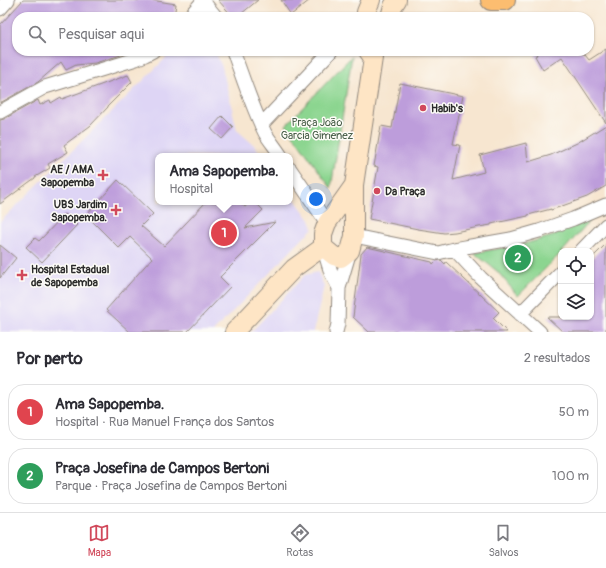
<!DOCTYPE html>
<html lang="pt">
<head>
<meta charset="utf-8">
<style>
	body { margin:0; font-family:Pangolin,sans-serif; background:#f7f7f7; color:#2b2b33 }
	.controls { position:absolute; right:12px; bottom:12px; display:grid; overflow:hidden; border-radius:8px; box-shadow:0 1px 3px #0004 }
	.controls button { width:36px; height:36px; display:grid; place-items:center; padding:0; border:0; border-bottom:1px solid #e1e1e2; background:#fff; color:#2b2b33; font:20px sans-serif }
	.you { position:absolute; left:316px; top:199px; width:14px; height:14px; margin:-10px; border:3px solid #fff; border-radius:50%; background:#1a73e8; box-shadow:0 0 0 6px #1a73e833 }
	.badge { display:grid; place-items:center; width:26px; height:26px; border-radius:50%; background:#d1495b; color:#fff; font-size:13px; font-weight:700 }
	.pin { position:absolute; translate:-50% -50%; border:2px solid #fff; box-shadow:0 1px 4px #0006 }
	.popup { position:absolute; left:155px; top:153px; width:138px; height:52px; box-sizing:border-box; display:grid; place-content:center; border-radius:8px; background:#fff; filter:drop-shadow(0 1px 3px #0005); font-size:13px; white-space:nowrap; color:#7c7c81 }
	.popup b { font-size:15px; color:#2b2b33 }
	.popup::after { content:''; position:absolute; left:50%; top:100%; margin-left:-8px; border:8px solid transparent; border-top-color:#fff }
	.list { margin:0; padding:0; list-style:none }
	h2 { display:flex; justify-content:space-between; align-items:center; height:52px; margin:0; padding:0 16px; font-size:17px }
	h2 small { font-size:13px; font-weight:400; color:#7c7c81 }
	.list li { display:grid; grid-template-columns:26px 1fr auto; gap:12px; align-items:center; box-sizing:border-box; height:56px; margin:0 8px 8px; padding:0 8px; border:1px solid #e1e1e2; border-radius:16px }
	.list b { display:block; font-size:15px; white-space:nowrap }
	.list p { margin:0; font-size:13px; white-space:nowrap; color:#7c7c81 }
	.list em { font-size:13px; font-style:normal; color:#7c7c81 }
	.icon { flex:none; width:22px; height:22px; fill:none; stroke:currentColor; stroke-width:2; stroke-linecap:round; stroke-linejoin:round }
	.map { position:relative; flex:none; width:606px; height:332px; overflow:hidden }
	.search { position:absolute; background:#fff; box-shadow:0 1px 3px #0004; left:12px; right:12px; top:12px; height:44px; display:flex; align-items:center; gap:10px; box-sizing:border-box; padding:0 14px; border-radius:16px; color:#7c7c81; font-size:15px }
	.sheet { height:180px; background:#fff }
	nav { display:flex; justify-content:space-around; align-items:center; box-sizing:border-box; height:56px; border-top:1px solid #e1e1e2; background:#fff; font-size:11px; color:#7c7c81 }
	nav a { display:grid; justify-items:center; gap:2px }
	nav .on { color:#d1495b }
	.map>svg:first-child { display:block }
	.built { fill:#ded5f5 }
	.green { fill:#8cd590; stroke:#5c805e }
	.building { fill:#bd9ddb }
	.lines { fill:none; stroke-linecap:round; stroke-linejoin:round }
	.street-casing { stroke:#91887e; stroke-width:15 }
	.secondary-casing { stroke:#91887e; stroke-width:20 }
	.primary-casing { stroke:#91887e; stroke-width:22 }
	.street { stroke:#fff; stroke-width:13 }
	.secondary { stroke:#fee5c5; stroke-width:18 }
	.primary { stroke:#fcbd6f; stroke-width:20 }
	.poi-dot { fill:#d1495b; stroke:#fdfcf7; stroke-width:1.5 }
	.labels { text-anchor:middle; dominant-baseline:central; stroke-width:3; stroke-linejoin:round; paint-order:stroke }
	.poi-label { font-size:11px; font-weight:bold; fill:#2b2b2b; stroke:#fdfcf7; text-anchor:start }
	.park-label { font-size:11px; fill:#485e49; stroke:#fdfcf7 }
</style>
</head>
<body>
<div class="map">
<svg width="606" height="332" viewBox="0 0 606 332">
	<rect width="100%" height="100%" fill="#fdfcf7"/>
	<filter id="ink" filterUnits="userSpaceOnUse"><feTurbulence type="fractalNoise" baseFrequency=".025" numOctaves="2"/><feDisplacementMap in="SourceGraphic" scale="8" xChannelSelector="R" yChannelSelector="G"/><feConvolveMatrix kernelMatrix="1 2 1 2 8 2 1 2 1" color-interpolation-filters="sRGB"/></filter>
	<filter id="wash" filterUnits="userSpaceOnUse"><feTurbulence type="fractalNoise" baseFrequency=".012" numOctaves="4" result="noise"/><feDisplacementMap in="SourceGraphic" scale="16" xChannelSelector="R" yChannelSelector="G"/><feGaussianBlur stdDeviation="0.9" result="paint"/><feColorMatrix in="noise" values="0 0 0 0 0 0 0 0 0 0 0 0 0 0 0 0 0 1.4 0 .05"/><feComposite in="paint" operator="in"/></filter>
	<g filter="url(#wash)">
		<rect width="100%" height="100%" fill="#f7e6d0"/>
		<!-- built -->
		<path class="built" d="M173 51H215L222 67 237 130 255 146 262 156H158V202H290V193L310 220 313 228 213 332H0V222Z
			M318 272 324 286 313 332H251L305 275Z"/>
		<!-- green -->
		<path class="green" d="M352 56 331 188 286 125Z
			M592 218 563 251H561V253L518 296 497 271 474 253 524 244 553 236Z"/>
		<g id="blocks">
			<!-- building -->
			<path class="building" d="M23 0H151L176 4 174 17H17V51H134L95 63 76 65 66 70 61 62 38 82 0 103V25Z
				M218 0H258L241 14 239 12 234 17H233Z
				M281 0H310L291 15Z
				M606 49V123L562 57 543 70 535 56 537 55 535 51H582L589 60Z
				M128 75 132 82 108 106V107L90 126 64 145 68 152 48 164 50 168 35 177V178L28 183 0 204V120L4 119 38 100 40 105 50 100 51 103 61 97 62 99Z
				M400 83 463 96 453 144 460 145 453 180 484 172 480 155 526 143 528 162 551 155 577 143 606 125V186L587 197 551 210V209L528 215V216L491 224V225L479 227 455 232 444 233 418 229 369 219 378 167 374 166 381 126 392 128Z
				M222 116 233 127 222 139 211 129Z
				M118 180 153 214 141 226 164 246 206 202H240L245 207 251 202H255L263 210 245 228 275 222 220 277 230 287 187 332H130L106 310 152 258 130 237 119 248 86 215Z
				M65 214 77 225 42 262 26 247 35 238 39 241Z
				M606 244V332H563L547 317H591V259Z
				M0 245 16 258 0 278Z
				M367 247 432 262 433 264 436 261 441 260 445 264 446 262 499 312 493 318 507 332H369L353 317 361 254Z"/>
		</g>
	</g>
	<g filter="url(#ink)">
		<use href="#blocks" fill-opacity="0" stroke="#91887e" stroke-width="1"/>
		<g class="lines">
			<defs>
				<path id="street" d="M202 0 216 17
					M0 9 8 0
					M189 17 203 1
					M233 51C243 78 252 107 265 133 270 141 276 148 281 156
					M0 112 45 87 136 59 145 55 153 51
					M261 125 331 51
					M290 169 327 223
					M354 236 438 253 454 249 511 239 539 231 573 219 606 205
					M323 247 331 273 339 288
					M454 249 481 278 540 332
					M581 251 606 225
					M520 314 561 272
					M336 332 338 324 339 288 350 251"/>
				<path id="secondary" d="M366 17V12L371 0
					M390 17 393 6 397 0
					M323 247 334 256 341 258 350 251 354 236V185L373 58 368 51
					M323 247V234L327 223 354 185
					M234 332 294 268 323 247"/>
				<path id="primary" d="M491 0H505"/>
			</defs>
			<!-- street casing -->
			<use href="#street" class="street-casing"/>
			<!-- secondary casing -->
			<use href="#secondary" class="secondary-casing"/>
			<!-- primary casing -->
			<use href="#primary" class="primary-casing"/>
			<!-- street -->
			<use href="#street" class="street"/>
			<!-- secondary -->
			<use href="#secondary" class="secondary"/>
			<!-- primary -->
			<use href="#primary" class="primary"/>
		</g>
	</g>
	<!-- markers -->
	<g class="poi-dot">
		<circle cx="423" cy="108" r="4"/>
		<path d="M101 169h4v4h4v4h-4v4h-4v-4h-4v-4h4z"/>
		<circle cx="377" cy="191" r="4"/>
		<path d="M114 204h4v4h4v4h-4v4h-4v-4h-4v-4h4z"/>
		<path d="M20 269h4v4h4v4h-4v4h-4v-4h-4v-4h4z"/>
	</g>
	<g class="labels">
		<!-- poi labels -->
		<g class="poi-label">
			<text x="431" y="108">Habib's</text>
			<text x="94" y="169" text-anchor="end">AE / AMA<tspan x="94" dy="13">Sapopemba</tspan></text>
			<text x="385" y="191">Da Praça</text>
			<text x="107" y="204" text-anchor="end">UBS Jardim<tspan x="107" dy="13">Sapopemba.</tspan></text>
			<text x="31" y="269">Hospital Estadual<tspan x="31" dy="13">de Sapopemba</tspan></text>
		</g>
		<!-- park labels -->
		<g class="park-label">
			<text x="317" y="122">Praça João<tspan x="317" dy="13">Garcia Gimenez</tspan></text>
		</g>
	</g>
</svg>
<div class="controls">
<button><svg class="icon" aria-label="locate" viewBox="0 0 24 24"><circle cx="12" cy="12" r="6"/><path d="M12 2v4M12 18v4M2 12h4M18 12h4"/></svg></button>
<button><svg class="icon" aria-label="layers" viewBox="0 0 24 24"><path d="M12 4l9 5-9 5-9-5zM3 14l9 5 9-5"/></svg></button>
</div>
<div class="you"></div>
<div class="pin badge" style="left:224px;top:233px;background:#e0444e">1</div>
<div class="popup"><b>Ama Sapopemba.</b>Hospital</div>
<div class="pin badge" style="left:518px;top:258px;background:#2e9e5b">2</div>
<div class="search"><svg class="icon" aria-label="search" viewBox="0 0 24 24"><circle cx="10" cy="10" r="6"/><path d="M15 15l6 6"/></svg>Pesquisar aqui</div>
</div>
<section class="sheet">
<h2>Por perto<small>2 resultados</small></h2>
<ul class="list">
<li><span class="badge" style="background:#e0444e">1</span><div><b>Ama Sapopemba.</b><p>Hospital · Rua Manuel França dos Santos</p></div><em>50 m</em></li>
<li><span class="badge" style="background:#2e9e5b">2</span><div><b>Praça Josefina de Campos Bertoni</b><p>Parque · Praça Josefina de Campos Bertoni</p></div><em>100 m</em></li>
</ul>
</section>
<nav>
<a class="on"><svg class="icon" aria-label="map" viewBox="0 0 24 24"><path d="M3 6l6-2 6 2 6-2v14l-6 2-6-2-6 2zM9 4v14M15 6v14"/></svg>Mapa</a>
<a><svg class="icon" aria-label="directions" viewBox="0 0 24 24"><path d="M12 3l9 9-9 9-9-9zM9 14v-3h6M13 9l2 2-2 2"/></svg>Rotas</a>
<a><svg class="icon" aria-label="saved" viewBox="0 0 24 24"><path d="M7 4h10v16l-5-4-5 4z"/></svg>Salvos</a>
</nav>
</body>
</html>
